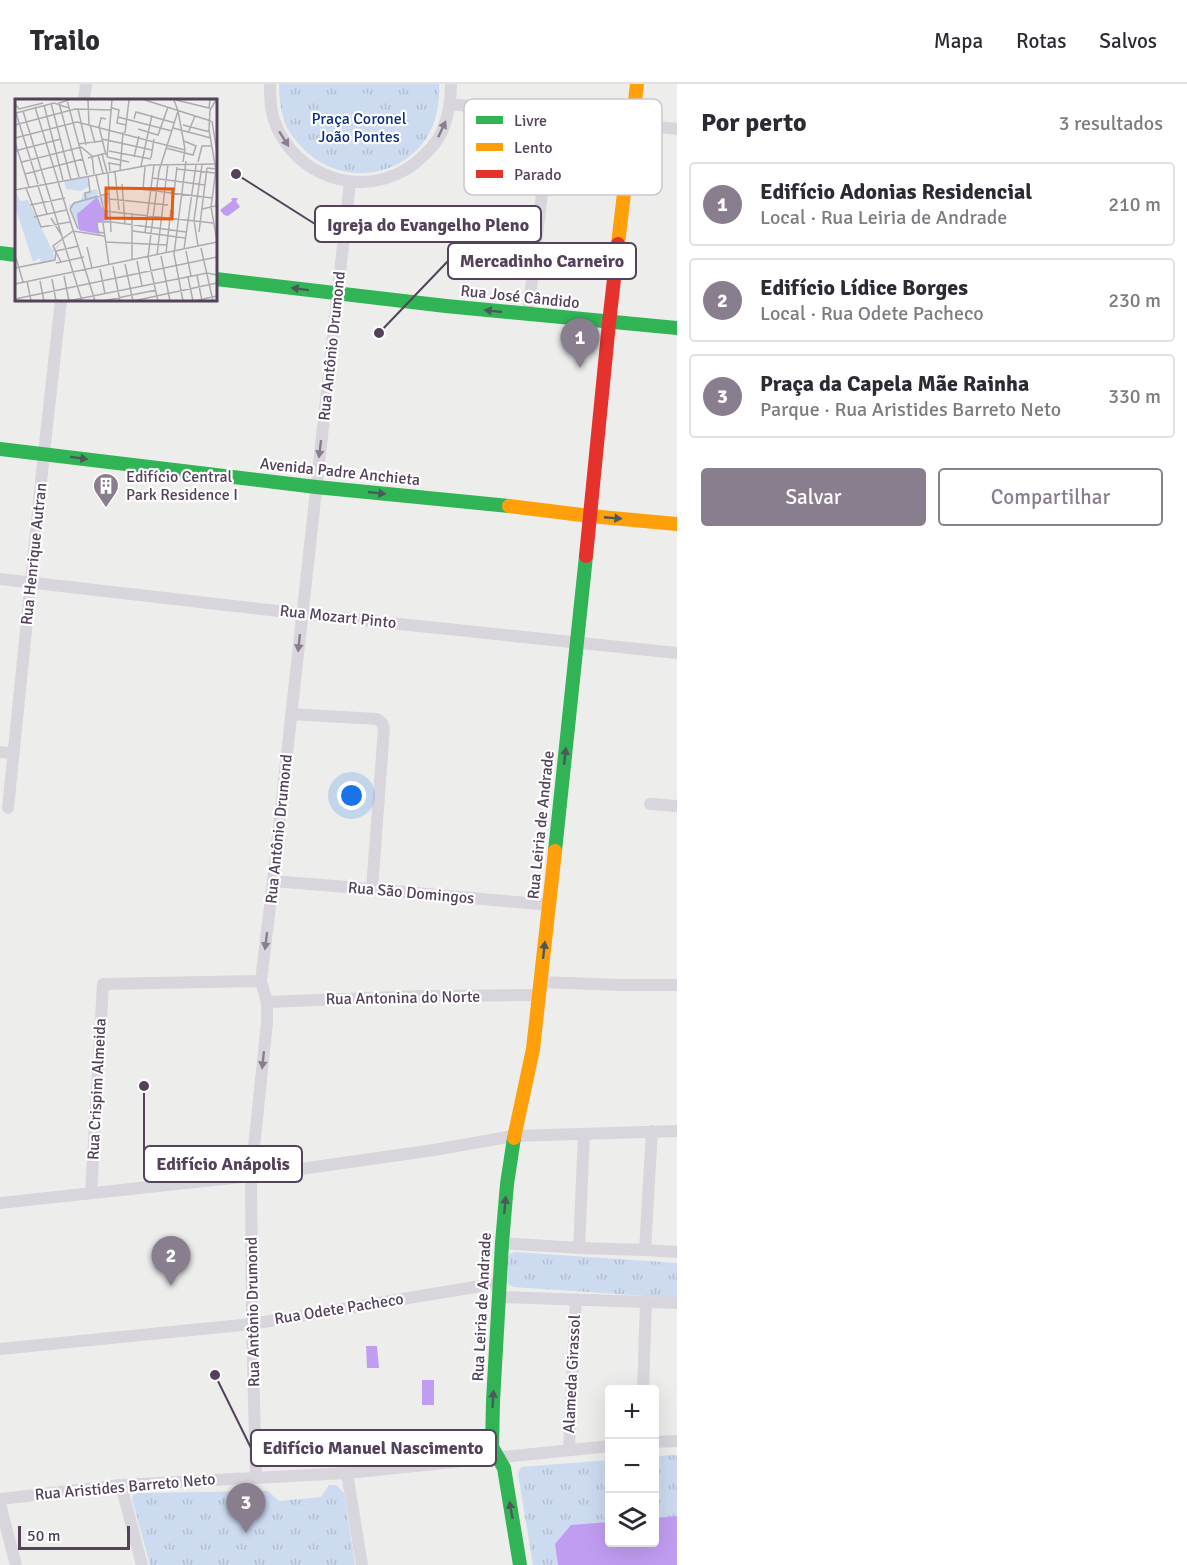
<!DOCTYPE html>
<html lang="pt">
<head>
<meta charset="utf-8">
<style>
	body { margin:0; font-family:Signika,sans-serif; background:#f2f2f3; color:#2b2b33 }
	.controls { position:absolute; right:18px; bottom:18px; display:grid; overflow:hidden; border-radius:6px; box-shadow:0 6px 24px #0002 }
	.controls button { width:54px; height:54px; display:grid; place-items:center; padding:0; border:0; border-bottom:2px solid #e1e1e2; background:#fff; color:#2b2b33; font:30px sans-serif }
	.scale { position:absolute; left:18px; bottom:15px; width:112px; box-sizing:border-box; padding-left:6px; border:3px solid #53425a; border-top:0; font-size:16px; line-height:21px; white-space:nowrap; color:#53425a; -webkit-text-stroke:4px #fff; paint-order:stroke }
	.you { position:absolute; left:352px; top:712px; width:21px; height:21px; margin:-15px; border:4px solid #fff; border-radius:50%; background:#1a73e8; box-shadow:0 0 0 9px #1a73e833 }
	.badge { display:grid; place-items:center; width:39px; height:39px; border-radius:50%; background:#897e8d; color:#fff; font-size:20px; font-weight:700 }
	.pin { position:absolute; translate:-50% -50px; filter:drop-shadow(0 2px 3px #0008) }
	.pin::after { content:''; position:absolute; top:32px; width:21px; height:18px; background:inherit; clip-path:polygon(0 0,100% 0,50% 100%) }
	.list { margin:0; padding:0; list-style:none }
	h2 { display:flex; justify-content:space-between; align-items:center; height:78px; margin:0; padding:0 24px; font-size:26px }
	h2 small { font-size:20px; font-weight:400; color:#7c7c81 }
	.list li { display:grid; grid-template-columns:39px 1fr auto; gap:18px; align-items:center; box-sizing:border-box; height:84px; margin:0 12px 12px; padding:0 12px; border:2px solid #e1e1e2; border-radius:6px }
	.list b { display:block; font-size:22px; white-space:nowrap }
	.list p { margin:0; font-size:20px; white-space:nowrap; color:#7c7c81 }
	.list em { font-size:20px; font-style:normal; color:#7c7c81 }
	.actions { display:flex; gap:12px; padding:18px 24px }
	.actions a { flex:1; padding:14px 0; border:2px solid #897e8d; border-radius:6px; text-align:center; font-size:21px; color:#897e8d }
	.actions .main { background:#897e8d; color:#fff }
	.icon { flex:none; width:33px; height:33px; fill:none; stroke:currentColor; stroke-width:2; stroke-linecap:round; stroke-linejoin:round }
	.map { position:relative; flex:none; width:677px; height:1481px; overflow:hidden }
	header { display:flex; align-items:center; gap:36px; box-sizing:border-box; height:84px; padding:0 30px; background:#fff; border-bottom:2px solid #e1e1e2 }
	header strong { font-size:28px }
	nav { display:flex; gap:33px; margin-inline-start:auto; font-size:21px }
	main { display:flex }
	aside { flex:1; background:#fff }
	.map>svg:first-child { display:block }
	.park { fill:url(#park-tufts) }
	.garden { fill:#cddbf0 }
	.water { fill:#c19df2 }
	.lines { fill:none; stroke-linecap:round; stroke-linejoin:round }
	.street { stroke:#d9d5dc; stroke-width:12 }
	.fast { stroke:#30b455; stroke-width:14 }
	.slow { stroke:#ff9f0a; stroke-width:14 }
	.jam { stroke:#e5322d; stroke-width:14 }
	.oneway { fill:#897d8e }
	.oneway2 { fill:#4c5959 }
	.labels { text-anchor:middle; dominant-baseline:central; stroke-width:4.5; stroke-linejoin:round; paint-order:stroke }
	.park-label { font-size:16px; fill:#0c2e82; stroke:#fff }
	.street-label { font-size:16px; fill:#53425a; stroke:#fff }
	.poi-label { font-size:16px; fill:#53425a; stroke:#fff; text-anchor:start }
	.inset-road { fill:none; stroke:#afa9b2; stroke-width:1.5 }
	.view { fill:#e8590c; fill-opacity:0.15; stroke:#e8590c; stroke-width:3 }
	.inset-edge { fill:none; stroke:#53425a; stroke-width:3 }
	.key { fill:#fff; stroke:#cbc6ce; stroke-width:1.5 }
	.key-label { font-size:16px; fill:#53425a }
	.leader { fill:none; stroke:#53425a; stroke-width:2 }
	.callout-dot { fill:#53425a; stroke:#fff; stroke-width:2 }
	.callout { fill:#fff; stroke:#53425a; stroke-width:2 }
	.callout-label { font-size:18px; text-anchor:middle; font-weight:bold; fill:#53425a }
</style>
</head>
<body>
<header>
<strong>Trailo</strong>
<nav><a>Mapa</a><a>Rotas</a><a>Salvos</a></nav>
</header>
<main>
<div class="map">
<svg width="677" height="1481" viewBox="0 0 677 1481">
	<defs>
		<pattern id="park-tufts" width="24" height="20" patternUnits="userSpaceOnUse" patternTransform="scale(1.5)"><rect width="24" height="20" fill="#cddbf0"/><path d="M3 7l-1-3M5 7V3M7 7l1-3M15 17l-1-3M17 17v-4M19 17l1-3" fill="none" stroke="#b2bdd0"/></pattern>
	</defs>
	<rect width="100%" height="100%" fill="#edeeec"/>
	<!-- park -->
	<path class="park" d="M279 0H439C440 21 436 43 422 60 389 100 330 98 298 59 292 52 286 44 284 36 280 24 279 12 279 0Z
		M515 1168 677 1179V1214L513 1203 508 1200V1172L511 1169Z
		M677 1371V1481H533L518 1390 521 1383 609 1376 610 1458H654L655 1372Z
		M329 1401H336L344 1409 355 1481H150L132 1415 133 1411 137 1409 268 1407 279 1417 321 1413Z"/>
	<!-- garden -->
	<path class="garden" d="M344 7 370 10 364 65 338 63Z"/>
	<!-- water -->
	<path class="water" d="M233 114H237L238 115 236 117 240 123 228 132 224 131 220 126 232 117 231 115Z
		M366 1262H377L379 1284H367Z
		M422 1296H434V1321H422Z
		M677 1432V1481H558L555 1460 571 1441 609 1438 610 1458H654L655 1434Z"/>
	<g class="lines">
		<!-- street -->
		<path class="street" d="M270 0C270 12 270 24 274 36 294 94 365 117 414 80 425 71 438 59 443 45 449 30 451 16 451 0
			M84 16 86 0
			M451 20 677 45
			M528 230 551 31
			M0 495 313 531 677 569
			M292 630 377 635 382 639 384 644 372 805
			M0 668 13 669
			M650 720 677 722
			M8 724 44 369 61 216
			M273 797 372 805 549 821
			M541 898 620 901H677
			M267 918 420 912 540 911
			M91 1109 103 900 261 897
			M0 1119 251 1092 434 1066 514 1052 677 1047
			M502 1159 579 1164 645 1166 677 1168
			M579 1164 584 1050
			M645 1166 652 1047
			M498 1213 677 1219
			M0 1265 252 1240 499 1199
			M643 1306 646 1217
			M654 1358 677 1357
			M569 1365 576 1215
			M347 1389 362 1481
			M256 1393 252 1240 251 1092 267 939V918L261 897 273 797 350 98
			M121 1401 142 1481
			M0 1415 121 1401 347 1389 610 1362
			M0 1420 16 1481"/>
		<!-- fast -->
		<path class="fast" d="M0 169 16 171
			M216 195 446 222 677 244
			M0 365 316 403 509 422
			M555 767 586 472
			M514 1054 507 1100 502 1159 493 1317 492 1363 504 1384 520 1481"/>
		<!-- slow -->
		<path class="slow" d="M618 160 637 0
			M509 422 590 432 677 440
			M514 1054 533 965 555 767"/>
		<!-- jam -->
		<path class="jam" d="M586 472 609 239 618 160"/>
	</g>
	<!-- one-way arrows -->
	<defs><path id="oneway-solid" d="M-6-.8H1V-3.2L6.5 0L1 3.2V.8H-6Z" transform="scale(1.5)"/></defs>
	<g class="oneway">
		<use href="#oneway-solid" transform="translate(442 45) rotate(-65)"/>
		<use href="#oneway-solid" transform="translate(284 55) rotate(58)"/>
		<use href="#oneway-solid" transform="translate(320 365) rotate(97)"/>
		<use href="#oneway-solid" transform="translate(299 559) rotate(96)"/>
		<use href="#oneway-solid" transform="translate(266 857) rotate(97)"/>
		<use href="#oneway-solid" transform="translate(263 976) rotate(96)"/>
	</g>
	<g class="oneway2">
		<use href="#oneway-solid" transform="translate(300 205) rotate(-173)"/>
		<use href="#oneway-solid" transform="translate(493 227) rotate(-174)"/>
		<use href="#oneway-solid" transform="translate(79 374) rotate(7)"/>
		<use href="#oneway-solid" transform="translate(377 409) rotate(6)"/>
		<use href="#oneway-solid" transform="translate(613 434) rotate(5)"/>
		<use href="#oneway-solid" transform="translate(565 672) rotate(-84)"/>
		<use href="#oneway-solid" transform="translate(544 866) rotate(-84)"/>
		<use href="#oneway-solid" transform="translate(505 1121) rotate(-85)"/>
		<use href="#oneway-solid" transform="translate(493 1315) rotate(-87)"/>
		<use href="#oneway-solid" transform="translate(511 1426) rotate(-100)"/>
	</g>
	<!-- icons -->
	<defs>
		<symbol id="building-pin" viewBox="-11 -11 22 30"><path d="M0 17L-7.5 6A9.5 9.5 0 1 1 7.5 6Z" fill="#897e8d" stroke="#fff"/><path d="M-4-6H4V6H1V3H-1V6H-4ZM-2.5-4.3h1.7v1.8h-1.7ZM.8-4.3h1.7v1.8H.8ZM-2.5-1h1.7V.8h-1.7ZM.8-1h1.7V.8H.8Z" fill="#fff"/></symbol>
	</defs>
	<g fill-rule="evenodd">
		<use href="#building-pin" x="91" y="387" width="30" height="40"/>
	</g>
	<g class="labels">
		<!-- park labels -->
		<g class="park-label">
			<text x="359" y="35">Praça Coronel<tspan x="359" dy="18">João Pontes</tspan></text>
		</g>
		<!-- street labels -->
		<g class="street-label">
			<text transform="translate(520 213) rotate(6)">Rua José Cândido</text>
			<text transform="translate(332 262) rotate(-84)">Rua Antônio Drumond</text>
			<text transform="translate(340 388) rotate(6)">Avenida Padre Anchieta</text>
			<text transform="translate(34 470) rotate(-84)">Rua Henrique Autran</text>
			<text transform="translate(338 533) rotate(6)">Rua Mozart Pinto</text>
			<text transform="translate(541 741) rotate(-84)">Rua Leiria de Andrade</text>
			<text transform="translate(279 745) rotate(-84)">Rua Antônio Drumond</text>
			<text transform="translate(411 809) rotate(5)">Rua São Domingos</text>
			<text transform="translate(403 914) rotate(-1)">Rua Antonina do Norte</text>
			<text transform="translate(97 1005) rotate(-87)">Rua Crispim Almeida</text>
			<text transform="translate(482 1223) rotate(-87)">Rua Leiria de Andrade</text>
			<text transform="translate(339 1225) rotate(-9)">Rua Odete Pacheco</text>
			<text transform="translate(253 1228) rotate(-91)">Rua Antônio Drumond</text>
			<text transform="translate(572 1290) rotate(-87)">Alameda Girassol</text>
			<text transform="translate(125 1403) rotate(-5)">Rua Aristides Barreto Neto</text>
		</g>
		<!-- poi labels -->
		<g class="poi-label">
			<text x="126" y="393">Edifício Central<tspan x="126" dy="18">Park Residence I</tspan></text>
		</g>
	</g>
	<!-- overview -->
	<g transform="translate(15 15)">
		<rect width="202" height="202" fill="#edeeec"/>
		<path d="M71 78 74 87 66 92 51 90 49 82ZM82 90 83 97 94 95 95 104 85 106 88 113 95 112 96 123H82L83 134 88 137 65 132 54 106 65 103 69 93ZM0 92 5 102 13 101 37 151 48 142 38 154 40 160 26 165 25 159 18 163 0 107Z" fill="#cddbf0"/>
		<path d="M82 98 93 121 81 123 85 135 64 131 62 115Z" fill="#c19df2"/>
		<path class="inset-road" d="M52 1 72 76M54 1 44 4 64 78M73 1 74 26M130 1 196 22M161 1 194 9 195 1M201 1 195 11 194 31 202 77M36 4 56 81M0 5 4 10 28 4M29 6 48 81M20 8 80 202M97 9 104 11 102 24 111 26M63 10 71 46M8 12 67 202M163 12 170 50 168 63M1 14 23 85M1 14 39 4 54 9M103 18 157 32M91 20 86 19 84 28 91 56M119 20 121 13 160 24M197 22 202 54M0 26 60 10 97 11M75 26 80 44M168 26 195 33M158 29 196 39M123 30 143 36 153 8M110 34 114 1M173 34 180 17M0 39 62 23 170 51M87 40 137 51M0 43 14 88M63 45 87 42M151 49 178 56 181 47 169 42M0 52 46 40M94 52 136 60M87 55 92 73M83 56 88 74M92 58 97 1M92 58 114 63M119 58 124 37M73 59 91 54M136 59 139 40M7 63 66 48 77 57 79 75M183 63 187 47H196M126 67 137 16M192 69 201 70 196 108 202 142M162 70 200 74M95 72 94 64 105 66M105 72 108 33M100 73 104 111M93 74 96 133M10 75 68 60M81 76 89 112 198 124M137 79 190 86M107 85 110 125M23 87 32 115M11 89 26 128M125 90 197 99M128 90 130 68M0 91 135 66 201 65M95 100 153 106M71 102 70 94 75 93 73 77M158 102 162 68M15 106 50 99M55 110 59 104 95 94M55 110 63 130M187 110 201 107 202 97M19 118 51 111M36 119 47 137M97 123 171 133M88 124 94 166M26 128 55 123M118 132 170 139M184 133 192 69M89 134 83 133 82 123H97M130 134 139 66M90 143 152 146M183 147 179 121 187 66M72 148 77 169M186 149 198 202M169 150 181 66M41 152 64 147M171 152 176 177M151 154 156 110M142 156 153 65M146 157 155 202M1 159 8 183M117 161V114M122 162 127 187M46 163 38 147 58 132 89 137M41 164 69 158M110 165 118 202M98 167 105 202M0 169 40 161 41 152M85 170 90 195M182 176 187 202M49 177 54 202M173 178 178 202M37 180 41 202M12 182 16 202M25 182 29 202M0 185 202 143M0 200 202 158M53 202 192 174 202 176M88 202 141 191M118 202 202 184M143 202 133 158 144 72 163 12 159 1M168 202 159 155 171 62M179 202 202 197"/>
		<path class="view" d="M91 89 158 90 157 120 91 119Z"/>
		<rect width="202" height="202" class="inset-edge"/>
	</g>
	<!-- legend -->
	<rect x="464" y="15" width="198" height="96" rx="9" class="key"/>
	<rect x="476" y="32" width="27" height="8" fill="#30b455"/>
	<rect x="476" y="59" width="27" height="8" fill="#ff9f0a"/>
	<rect x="476" y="86" width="27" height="8" fill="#e5322d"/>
	<g class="key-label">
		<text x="514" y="42">Livre</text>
		<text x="514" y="69">Lento</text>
		<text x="514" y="96">Parado</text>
	</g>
	<!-- callouts -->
	<path class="leader" d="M236 90L315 140M379 249L448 177M144 1002L144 1080M215 1291L251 1364"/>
	<g class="callout-dot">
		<circle cx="236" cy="90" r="6"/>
		<circle cx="379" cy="249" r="6"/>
		<circle cx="144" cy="1002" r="6"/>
		<circle cx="215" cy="1291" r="6"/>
	</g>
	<g class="callout">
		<rect x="315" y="122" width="226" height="36" rx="6"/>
		<rect x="448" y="159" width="188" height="36" rx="6"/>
		<rect x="144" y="1062" width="158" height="36" rx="6"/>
		<rect x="251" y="1346" width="245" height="36" rx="6"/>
	</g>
	<g class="callout-label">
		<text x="428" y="147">Igreja do Evangelho Pleno</text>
		<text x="542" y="183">Mercadinho Carneiro</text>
		<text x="223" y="1086">Edifício Anápolis</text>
		<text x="373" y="1370">Edifício Manuel Nascimento</text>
	</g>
</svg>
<div class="controls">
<button>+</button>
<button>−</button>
<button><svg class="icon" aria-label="layers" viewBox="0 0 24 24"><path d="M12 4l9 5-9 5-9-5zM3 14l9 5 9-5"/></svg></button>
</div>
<div class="scale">50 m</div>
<div class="you"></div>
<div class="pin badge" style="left:580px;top:284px">1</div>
<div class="pin badge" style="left:171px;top:1202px">2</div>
<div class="pin badge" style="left:246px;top:1449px">3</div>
</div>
<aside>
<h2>Por perto<small>3 resultados</small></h2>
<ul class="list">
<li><span class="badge">1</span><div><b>Edifício Adonias Residencial</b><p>Local · Rua Leiria de Andrade</p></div><em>210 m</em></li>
<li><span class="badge">2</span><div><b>Edifício Lídice Borges</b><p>Local · Rua Odete Pacheco</p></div><em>230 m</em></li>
<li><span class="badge">3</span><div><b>Praça da Capela Mãe Rainha</b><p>Parque · Rua Aristides Barreto Neto</p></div><em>330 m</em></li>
</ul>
<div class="actions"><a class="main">Salvar</a><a>Compartilhar</a></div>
</aside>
</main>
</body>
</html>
